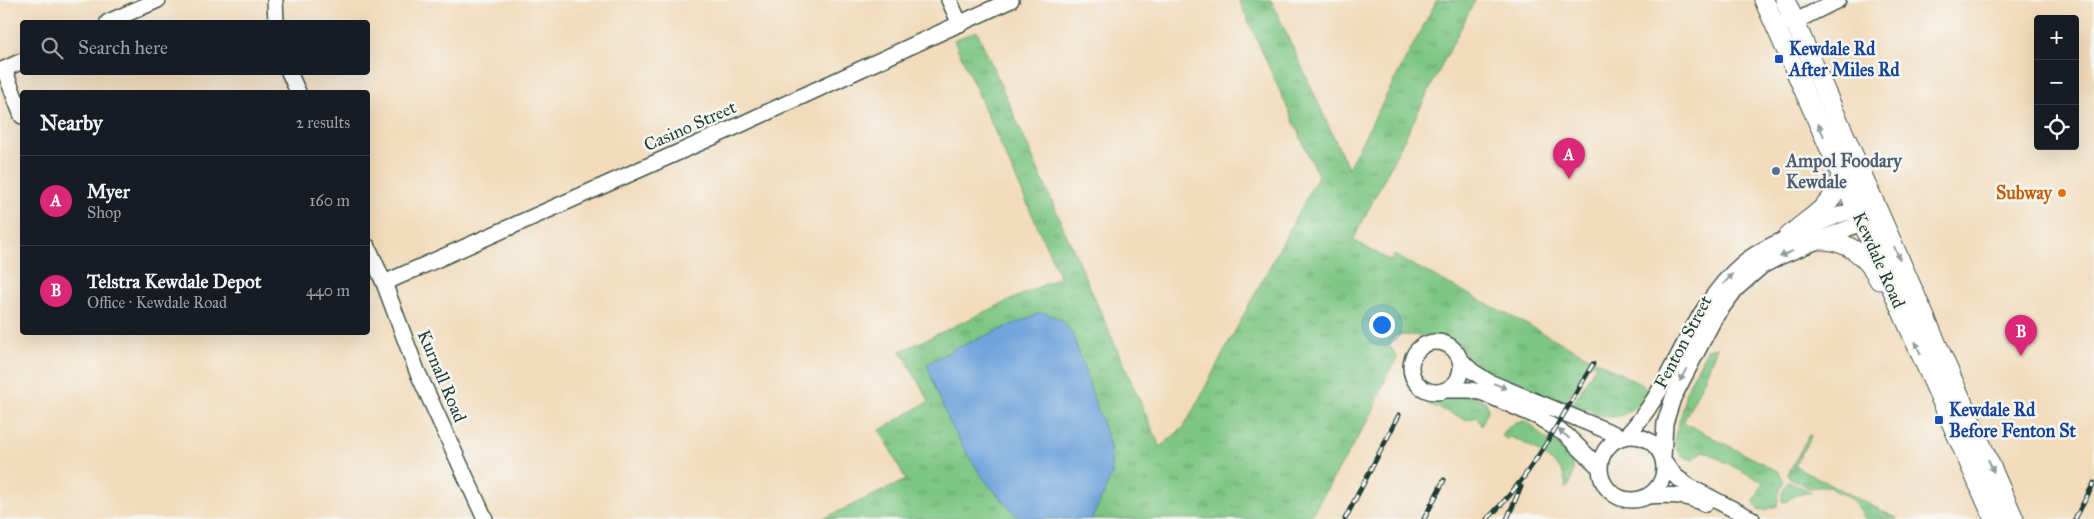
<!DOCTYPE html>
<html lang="en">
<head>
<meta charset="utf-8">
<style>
	body { margin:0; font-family:"IM FELL Great Primer",serif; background:#20242c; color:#f1f3f6 }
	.controls { position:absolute; right:15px; top:15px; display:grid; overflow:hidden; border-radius:5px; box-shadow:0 5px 20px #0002 }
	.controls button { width:45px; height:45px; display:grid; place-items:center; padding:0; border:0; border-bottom:1px solid #363941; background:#171b24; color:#f1f3f6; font:25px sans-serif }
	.you { position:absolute; left:1381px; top:324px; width:18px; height:18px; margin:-12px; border:4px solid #fff; border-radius:50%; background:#1a73e8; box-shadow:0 0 0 8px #1a73e833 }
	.badge { display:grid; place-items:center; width:32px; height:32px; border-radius:50%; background:#db2777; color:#fff; font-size:16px; font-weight:700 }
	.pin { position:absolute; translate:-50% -41px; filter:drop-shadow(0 1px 2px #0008) }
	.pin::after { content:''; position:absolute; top:26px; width:18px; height:15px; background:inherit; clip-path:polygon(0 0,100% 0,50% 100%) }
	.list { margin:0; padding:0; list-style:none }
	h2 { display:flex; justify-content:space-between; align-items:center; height:65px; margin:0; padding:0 20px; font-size:21px }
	h2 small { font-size:16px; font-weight:400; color:#9ea1a6 }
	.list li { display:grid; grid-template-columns:32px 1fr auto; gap:15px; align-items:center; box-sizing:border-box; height:90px; padding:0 20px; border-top:1px solid #363941 }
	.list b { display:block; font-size:19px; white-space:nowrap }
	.list p { margin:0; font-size:16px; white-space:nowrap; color:#9ea1a6 }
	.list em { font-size:16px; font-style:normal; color:#9ea1a6 }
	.icon { flex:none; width:28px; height:28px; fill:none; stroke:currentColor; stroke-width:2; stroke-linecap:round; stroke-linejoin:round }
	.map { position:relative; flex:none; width:2094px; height:519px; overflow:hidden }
	.search { position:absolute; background:#171b24; box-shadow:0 5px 20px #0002; left:20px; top:20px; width:350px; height:55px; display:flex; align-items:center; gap:12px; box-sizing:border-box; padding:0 18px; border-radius:5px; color:#9ea1a6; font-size:19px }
	.panel { position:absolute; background:#171b24; box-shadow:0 5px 20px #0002; left:20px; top:90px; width:350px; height:245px; border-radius:5px }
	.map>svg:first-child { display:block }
	.grass { fill:url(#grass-tufts); stroke:#4e825c }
	.water { fill:#6fa4dc; stroke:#477088 }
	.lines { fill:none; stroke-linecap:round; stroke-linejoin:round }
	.minor-casing { stroke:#3f5548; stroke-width:18 }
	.major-casing { stroke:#3f5548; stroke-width:21 }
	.minor { stroke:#fff; stroke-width:15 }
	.major { stroke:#fff; stroke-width:19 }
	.rail-casing { stroke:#1f3d34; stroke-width:5 }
	.rail { stroke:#f6f6f2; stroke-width:3; stroke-dasharray:9; stroke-linecap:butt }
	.oneway { fill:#8f9e9a }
	.transit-dot { fill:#1a4fb4; stroke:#f6f6f2; stroke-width:2 }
	.service-dot { fill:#5c6f8a; stroke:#f6f6f2; stroke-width:2 }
	.food-dot { fill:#e8710a; stroke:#f6f6f2; stroke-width:2 }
	.labels { text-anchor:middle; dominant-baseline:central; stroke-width:5; stroke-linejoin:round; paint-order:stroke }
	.transit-label { font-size:18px; font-weight:bold; fill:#164399; stroke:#f6f6f2; text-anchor:start }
	.street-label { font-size:18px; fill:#1f3d34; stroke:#f6f6f2 }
	.service-label { font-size:18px; font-weight:bold; fill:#4e5e75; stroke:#f6f6f2; text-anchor:start }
	.food-label { font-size:18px; font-weight:bold; fill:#c56008; stroke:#f6f6f2; text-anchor:end }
</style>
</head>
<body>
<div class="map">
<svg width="2094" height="519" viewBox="0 0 2094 519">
	<defs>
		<pattern id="grass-tufts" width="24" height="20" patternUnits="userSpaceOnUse" patternTransform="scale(1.25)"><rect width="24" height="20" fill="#7dc683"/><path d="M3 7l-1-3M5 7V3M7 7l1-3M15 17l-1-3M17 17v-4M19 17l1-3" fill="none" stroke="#66a26c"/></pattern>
	</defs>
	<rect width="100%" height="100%" fill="#f6f6f2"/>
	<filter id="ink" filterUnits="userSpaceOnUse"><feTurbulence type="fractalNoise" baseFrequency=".02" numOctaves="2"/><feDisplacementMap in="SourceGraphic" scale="10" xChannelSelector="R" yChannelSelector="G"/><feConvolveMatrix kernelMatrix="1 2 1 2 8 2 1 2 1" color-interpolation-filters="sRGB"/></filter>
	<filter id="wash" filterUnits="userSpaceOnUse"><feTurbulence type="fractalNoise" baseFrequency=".0096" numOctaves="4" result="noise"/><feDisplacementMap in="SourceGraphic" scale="20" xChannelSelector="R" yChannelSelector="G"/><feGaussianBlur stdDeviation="1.12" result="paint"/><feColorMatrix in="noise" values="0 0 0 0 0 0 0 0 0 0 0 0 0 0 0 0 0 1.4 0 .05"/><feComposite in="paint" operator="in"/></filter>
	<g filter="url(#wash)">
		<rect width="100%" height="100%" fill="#f2dbbb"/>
		<!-- grass -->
		<path class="grass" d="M1239 0H1271L1348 168 1437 0H1475L1353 240 1391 261 1394 255 1644 386 1649 392 1641 406 1636 405C1624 419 1610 419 1594 414L1593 411 1588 409 1583 412 1571 407 1596 366 1590 362 1564 404 1486 375 1450 339 1435 336 1396 335 1389 344 1397 358 1386 377 1373 412 1309 519H822L906 480 880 430 929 401 901 351 1060 277 954 40 977 31 1160 447 1184 427 1318 176Z
			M1717 347 1704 380 1683 422 1779 472 1784 481 1779 493 1777 506 1765 510 1758 509 1754 502 1763 482 1704 451 1692 460C1665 453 1677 431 1682 412 1684 405 1684 399 1686 392 1692 378 1700 364 1707 350Z
			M1432 395 1473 396 1486 402 1488 410 1481 426 1477 417 1468 420 1428 404 1426 399 1427 396Z
			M1524 421C1535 425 1534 430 1542 436 1547 441 1558 443 1562 447 1575 458 1576 474 1568 487L1565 488 1566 485C1565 482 1564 477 1563 473 1556 462 1522 439 1509 437L1507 439 1502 436 1510 425Z
			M1809 435 1811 436 1795 466 1898 519H1865C1858 505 1850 494 1834 491L1831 486 1809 488 1790 478 1788 474Z
			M1789 481 1811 492 1797 495 1785 502 1782 501V493Z"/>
		<!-- water -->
		<path class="water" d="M1042 312 1061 319 1072 333 1110 446 1112 474 1092 519H1019C1006 503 990 488 979 472 956 439 939 402 927 364L954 349Z"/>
	</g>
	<g filter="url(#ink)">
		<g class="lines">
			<defs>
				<path id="minor" d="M275 0 276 22
					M949 0 960 24
					M108 22 158 0
					M1774 23 1794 22 1838 0
					M4 69 22 116
					M0 71 22 61
					M289 72 298 92
					M368 247 384 283 417 371 485 519
					M384 283 731 129 1011 0
					M1411 367a25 25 0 1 1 50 0a25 25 0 1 1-50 0Z
					M1460 359 1472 371 1489 382 1622 437
					M1446 390H1471L1483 393 1538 417 1566 435 1599 467
					M1600 468a32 32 0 1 1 64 0a32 32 0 1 1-64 0Z
					M1626 436C1675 385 1688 310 1743 263 1760 249 1783 240 1804 231 1824 222 1846 209 1868 208
					M1663 457 1665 423 1673 398 1715 317 1736 289 1762 266 1779 257 1863 222 1869 216
					M1664 461 1675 476 1690 487 1752 519
					M1648 496C1669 494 1686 495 1705 504"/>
				<path id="major" d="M1764 0 1994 519
					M1785 0 2014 519
					M1787 238C1808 217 1838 206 1841 173
					M1819 240C1846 239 1868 256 1879 280"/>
			</defs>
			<!-- minor casing -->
			<use href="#minor" class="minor-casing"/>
			<!-- major casing -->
			<use href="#major" class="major-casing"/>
			<!-- minor -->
			<use href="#minor" class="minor"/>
			<!-- major -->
			<use href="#major" class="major"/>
			<defs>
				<path id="rail" d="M1345 519 1399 415
					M1424 519 1444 480
					M1487 519C1532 477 1561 417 1593 364
					M1507 519 1521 487
					M2075 519 2094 483"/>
			</defs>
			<!-- rail casing -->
			<use href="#rail" class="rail-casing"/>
			<!-- rail -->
			<use href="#rail" class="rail"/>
		</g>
		<!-- one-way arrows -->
		<defs><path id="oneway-solid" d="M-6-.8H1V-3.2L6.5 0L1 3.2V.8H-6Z" transform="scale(1.25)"/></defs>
		<g class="oneway">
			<use href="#oneway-solid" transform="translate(1821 130) rotate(-114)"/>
			<use href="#oneway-solid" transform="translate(1897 253) rotate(66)"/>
			<use href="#oneway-solid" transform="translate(1786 254) rotate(156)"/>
			<use href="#oneway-solid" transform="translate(1728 279) rotate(-47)"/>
			<use href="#oneway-solid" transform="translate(1918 348) rotate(-113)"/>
			<use href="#oneway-solid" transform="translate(1683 375) rotate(118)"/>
			<use href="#oneway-solid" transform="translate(1500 386) rotate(22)"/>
			<use href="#oneway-solid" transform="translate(1564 434) rotate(-140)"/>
			<use href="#oneway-solid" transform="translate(1991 466) rotate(66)"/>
		</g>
	</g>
	<!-- markers -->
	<g class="transit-dot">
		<rect x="1774" y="54" width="10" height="10" rx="2.5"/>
		<rect x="1934" y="415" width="10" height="10" rx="2.5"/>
	</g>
	<circle class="service-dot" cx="1776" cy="171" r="5"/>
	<circle class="food-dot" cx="2062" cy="193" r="5"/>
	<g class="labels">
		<!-- transit labels -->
		<g class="transit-label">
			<text x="1789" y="49">Kewdale Rd<tspan x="1789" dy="21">After Miles Rd</tspan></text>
			<text x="1949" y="410">Kewdale Rd<tspan x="1949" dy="21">Before Fenton St</tspan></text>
		</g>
		<!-- street labels -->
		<g class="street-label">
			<text transform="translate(690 126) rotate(-24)">Casino Street</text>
			<text transform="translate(1879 260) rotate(66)">Kewdale Road</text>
			<text transform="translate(1683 342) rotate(-62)">Fenton Street</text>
			<text transform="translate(442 376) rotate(67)">Kurnall Road</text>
		</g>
		<!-- service labels -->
		<g class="service-label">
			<text x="1786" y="161">Ampol Foodary<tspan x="1786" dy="21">Kewdale</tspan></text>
		</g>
		<!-- food labels -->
		<g class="food-label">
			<text x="2052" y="193">Subway</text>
		</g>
	</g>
</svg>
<div class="controls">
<button>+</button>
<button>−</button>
<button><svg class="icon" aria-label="locate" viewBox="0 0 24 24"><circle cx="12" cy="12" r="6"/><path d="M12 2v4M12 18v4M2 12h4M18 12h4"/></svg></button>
</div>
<div class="you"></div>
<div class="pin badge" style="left:1569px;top:179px">A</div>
<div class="pin badge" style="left:2021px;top:356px">B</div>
<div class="search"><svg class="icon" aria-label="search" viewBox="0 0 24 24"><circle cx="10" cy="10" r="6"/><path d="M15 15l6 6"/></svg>Search here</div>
<section class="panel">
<h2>Nearby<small>2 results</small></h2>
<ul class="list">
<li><span class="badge">A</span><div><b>Myer</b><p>Shop</p></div><em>160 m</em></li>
<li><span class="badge">B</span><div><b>Telstra Kewdale Depot</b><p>Office · Kewdale Road</p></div><em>440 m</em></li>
</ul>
</section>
</div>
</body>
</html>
